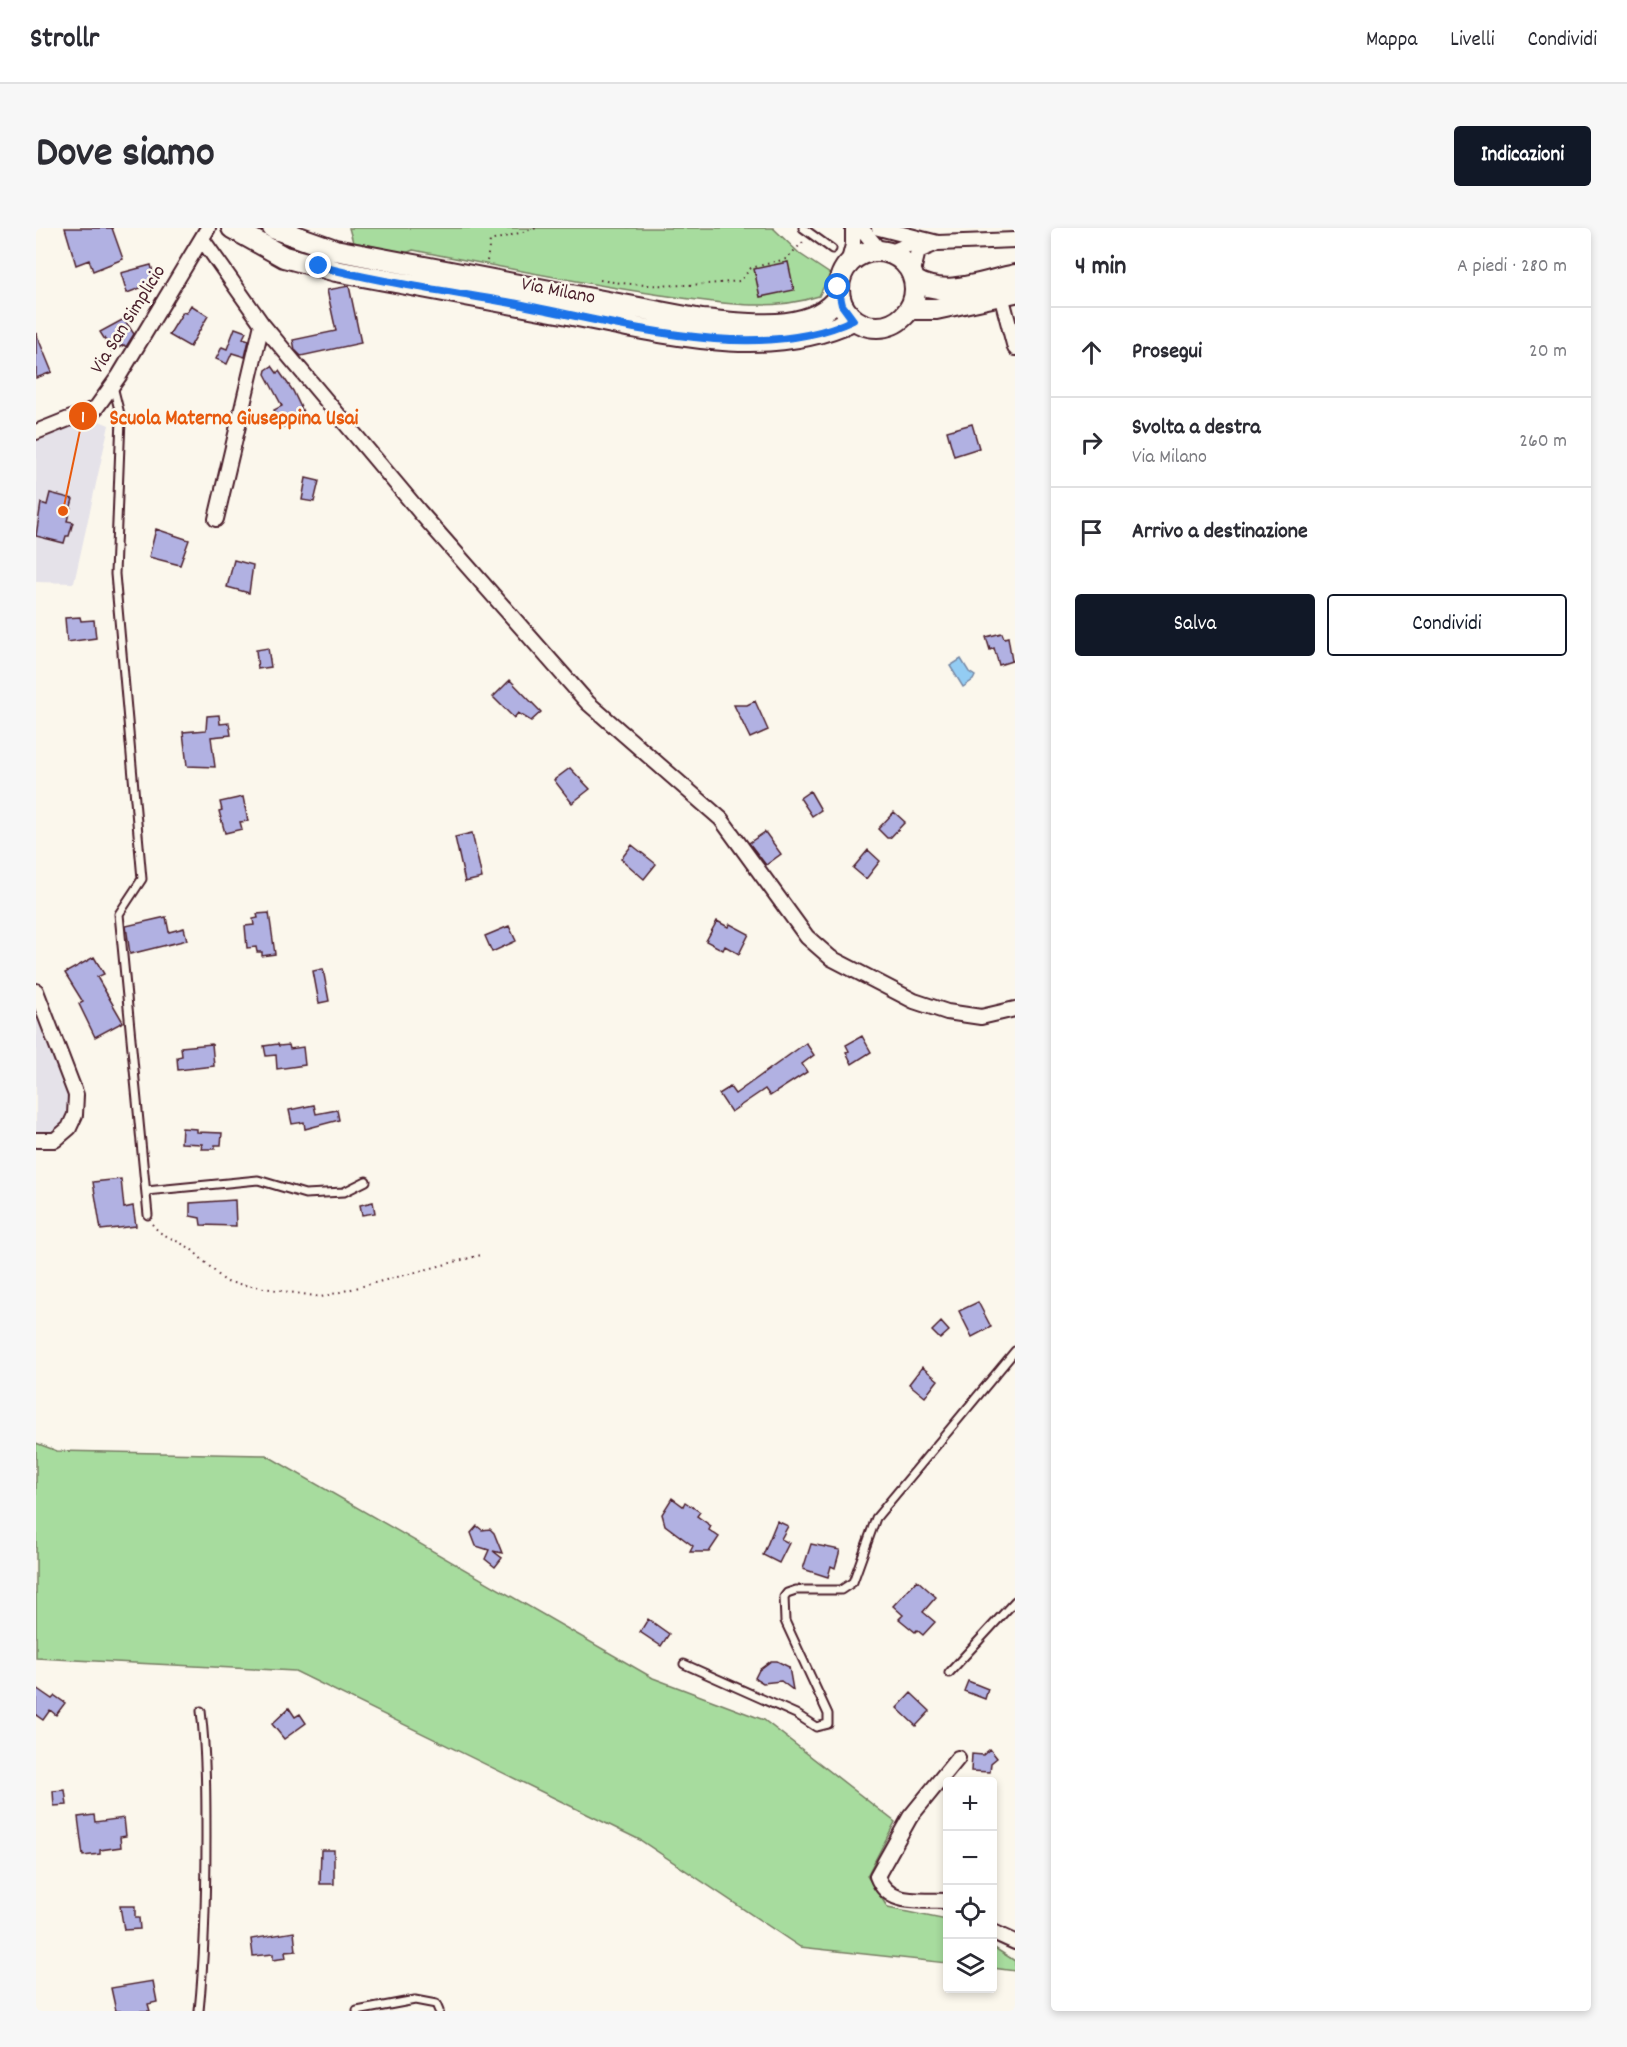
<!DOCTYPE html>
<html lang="it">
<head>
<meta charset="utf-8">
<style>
	body { margin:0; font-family:Dekko,sans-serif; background:#f7f7f7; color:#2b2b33 }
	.controls { position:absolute; right:18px; bottom:18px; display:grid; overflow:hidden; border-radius:6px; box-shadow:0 3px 9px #0003 }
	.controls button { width:54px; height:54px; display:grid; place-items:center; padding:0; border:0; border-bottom:2px solid #e1e1e2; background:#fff; color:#2b2b33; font:30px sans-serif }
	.stop { position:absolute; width:18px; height:18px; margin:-14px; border:4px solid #1a73e8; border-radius:50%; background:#fff }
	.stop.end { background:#1a73e8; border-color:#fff; box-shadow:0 2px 6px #0008 }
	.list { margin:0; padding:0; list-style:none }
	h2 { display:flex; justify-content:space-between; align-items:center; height:78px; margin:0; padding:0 24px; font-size:26px }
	h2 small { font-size:20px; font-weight:400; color:#7c7c81 }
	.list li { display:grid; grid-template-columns:39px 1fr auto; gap:18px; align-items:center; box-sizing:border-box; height:90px; padding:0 24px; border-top:2px solid #e1e1e2 }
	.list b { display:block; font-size:22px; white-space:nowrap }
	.list p { margin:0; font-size:20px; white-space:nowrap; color:#7c7c81 }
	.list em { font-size:20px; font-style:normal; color:#7c7c81 }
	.actions { display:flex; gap:12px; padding:18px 24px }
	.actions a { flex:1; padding:14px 0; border:2px solid #111827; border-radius:6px; text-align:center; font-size:21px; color:#111827 }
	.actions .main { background:#111827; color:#fff }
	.icon { flex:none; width:33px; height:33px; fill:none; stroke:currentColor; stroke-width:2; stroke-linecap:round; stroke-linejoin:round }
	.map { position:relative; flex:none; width:979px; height:1783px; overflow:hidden; border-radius:6px }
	header { display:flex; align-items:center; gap:36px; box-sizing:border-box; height:84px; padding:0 30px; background:#fff; border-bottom:2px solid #e1e1e2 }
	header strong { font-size:28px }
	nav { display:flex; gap:33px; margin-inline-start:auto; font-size:21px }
	.intro { display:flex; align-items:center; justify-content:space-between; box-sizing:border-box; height:144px; padding:0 36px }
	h1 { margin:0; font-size:42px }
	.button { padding:15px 27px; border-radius:6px; background:#111827; color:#fff; font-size:21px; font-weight:700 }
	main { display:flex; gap:36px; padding:0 36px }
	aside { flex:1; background:#fff; border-radius:6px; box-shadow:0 3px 9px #0003 }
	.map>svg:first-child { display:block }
	.built { fill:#e5e2e9 }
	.green { fill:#a7dc9e; stroke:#787e64; stroke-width:1.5 }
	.water { fill:#93ccf3; stroke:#7687a3; stroke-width:1.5 }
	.building { fill:#b1b1e2; stroke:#4a1f2b; stroke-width:1.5 }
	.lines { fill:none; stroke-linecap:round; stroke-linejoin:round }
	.lane-casing { stroke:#4a1f2b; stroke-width:11 }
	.street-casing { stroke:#4a1f2b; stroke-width:18 }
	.secondary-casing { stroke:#4a1f2b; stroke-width:24 }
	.path { stroke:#4a1f2b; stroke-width:2; stroke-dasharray:1.5 4.5; stroke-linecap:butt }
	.lane { stroke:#fbf7ec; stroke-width:7 }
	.street { stroke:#fbf7ec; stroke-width:14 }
	.secondary { stroke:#fbf7ec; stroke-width:20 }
	.route { stroke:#1a73e8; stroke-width:8 }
	.labels { text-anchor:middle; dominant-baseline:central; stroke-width:5; stroke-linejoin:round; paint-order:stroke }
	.street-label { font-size:20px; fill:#4a1f2b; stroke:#fbf7ec }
	.leader { fill:none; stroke:#e8590c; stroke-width:2 }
	.callout-dot { fill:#e8590c; stroke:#fbf7ec; stroke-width:2 }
	.mark-label { font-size:18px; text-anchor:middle; font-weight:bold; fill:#fff }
	.callout-label { font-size:21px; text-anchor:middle; font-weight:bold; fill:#e8590c; stroke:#fbf7ec; stroke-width:5; stroke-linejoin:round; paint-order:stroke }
</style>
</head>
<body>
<header>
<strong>Strollr</strong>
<nav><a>Mappa</a><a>Livelli</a><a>Condividi</a></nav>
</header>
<div class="intro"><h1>Dove siamo</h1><a class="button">Indicazioni</a></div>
<main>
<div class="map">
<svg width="979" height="1783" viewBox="0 0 979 1783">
	<rect width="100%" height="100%" fill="#fbf7ec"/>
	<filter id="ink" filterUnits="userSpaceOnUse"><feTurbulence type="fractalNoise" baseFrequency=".0167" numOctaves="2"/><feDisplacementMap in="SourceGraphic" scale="12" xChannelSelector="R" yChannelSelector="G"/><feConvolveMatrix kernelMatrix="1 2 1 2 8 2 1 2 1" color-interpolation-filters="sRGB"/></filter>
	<g filter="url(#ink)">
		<!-- built -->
		<path class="built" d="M56 190 73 197 38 355 0 354V211Z
			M0 754 41 848 43 887 0 918Z"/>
		<!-- green -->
		<path class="green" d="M313 0H737L764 26 794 46 783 68C731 85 679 74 625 67 542 55 460 38 377 22L370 25 317 14Z
			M0 1215 21 1223 230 1227 617 1450 728 1492 859 1594 831 1648 852 1680 911 1692V1735L764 1719 604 1612 259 1443 0 1430Z
			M957 1719 979 1733V1743L957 1740Z"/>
		<!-- water -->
		<path class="water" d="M925 431 933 444 939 448 937 452 927 459 914 438Z"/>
		<!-- building -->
		<path class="building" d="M29 0H76L87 31 57 43 53 32 40 37Z
			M752 34 758 62 724 69 718 41Z
			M115 37 120 54 91 65 85 45Z
			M313 58 325 115 265 128 259 122 257 112 300 103 291 62Z
			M155 77 172 88 154 119 133 107 147 84 150 85Z
			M88 91 98 106 90 119 88 117 76 123 64 104Z
			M199 100 210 104 207 110 213 112 209 129 196 125 191 136 180 131 186 119 191 121Z
			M0 105 16 144 0 150Z
			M236 138 241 145 243 143 257 163 269 188 247 199 238 182 246 178 229 146 230 142Z
			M936 196 943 220 918 228 911 203Z
			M270 250 283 253 278 274 266 272Z
			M14 265 37 271 31 293 37 294 33 308H30L28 315 0 308 5 275 11 277Z
			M120 301 153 312 144 337 113 329Z
			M198 332 217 337 213 365 191 359Z
			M44 389 45 393 58 392 60 410 31 414 29 390Z
			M966 405 968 410 972 409 976 433 963 437 958 420 954 422 950 409Z
			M232 420 235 439 222 441 220 422Z
			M474 452 505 484 495 493 482 485 478 490 457 469Z
			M719 473 732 502 714 510 698 477H711Z
			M183 487 184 496 193 495 195 507 175 509 179 539 151 538 147 504 170 502 171 488Z
			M534 540 554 561 536 575 518 552Z
			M774 563 785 582 776 588 764 570Z
			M207 569 212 593 204 594 206 601 189 605 183 583 186 582 184 574Z
			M858 584 869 594 854 610H851L842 601Z
			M729 604 745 626 730 637 713 615Z
			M436 605 446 650 429 654 419 609Z
			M596 617 620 636 608 651 585 631Z
			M832 622 844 633 830 651 817 640Z
			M233 685 239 726 226 728V724H221L220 719 211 720 209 698 218 697 217 691 222 690 221 686Z
			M130 689 133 704 148 700 151 712 94 726 90 698Z
			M681 693 692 699 694 696 713 706 703 726 689 718 687 722 670 713Z
			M473 698 480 713 456 724 449 708Z
			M58 729 68 746 61 749 87 794 59 809 43 776 47 774 29 745Z
			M287 741 293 773 283 775 277 743Z
			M826 808 835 824 816 836 810 824 813 823 810 817Z
			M770 815 778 827 766 836 771 844 734 868 729 861 695 884 683 866 694 859 699 866Z
			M176 816 178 838 142 842 141 829 146 828 145 819Z
			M242 816 243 818 253 817 254 821 267 819 269 837 241 841 240 827 230 828 228 818Z
			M278 877 280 886 301 882 303 892 269 901 268 894 256 896 253 882Z
			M146 900 161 901V904L186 905 185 917H179V921H165L166 916 145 915Z
			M85 951 88 980 97 978 100 998 65 1002 57 954Z
			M199 972 200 998 165 997 164 990 154 988V975Z
			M337 974 339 985 326 987 324 977Z
			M942 1074 955 1099 936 1109 923 1083Z
			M905 1094 913 1103 904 1111 896 1103Z
			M886 1139 902 1152 889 1169 873 1156Z
			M636 1270 647 1278 649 1274 664 1284 661 1288 675 1298 673 1302 683 1309 673 1324H654L657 1318 629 1297 626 1286Z
			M741 1293 752 1298 745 1311 753 1315 743 1335 727 1327Z
			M441 1298 446 1302 454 1301 458 1305 466 1325 457 1323 466 1330 459 1339 449 1331 453 1322 440 1318 435 1305Z
			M775 1316 804 1322 799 1340 795 1338 792 1349 767 1341Z
			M881 1352 900 1369 887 1384 899 1394 887 1407 881 1402 879 1404 863 1391 867 1387 857 1378Z
			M612 1391 633 1406 625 1418 604 1404Z
			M735 1433H741L753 1439 757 1462 745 1453 727 1455 719 1450 723 1442Z
			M932 1453 952 1461 949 1471 928 1463Z
			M0 1460 16 1471 19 1468 29 1475 20 1487 14 1482 7 1492 0 1487Z
			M875 1465 894 1483 880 1498 861 1480Z
			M253 1480 259 1489 264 1486 270 1495 248 1511 236 1496Z
			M954 1521 961 1530 955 1535 954 1544 935 1543 936 1526 947 1527Z
			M29 1562 31 1577 18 1578 17 1563Z
			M58 1587 59 1594 88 1590 90 1608 84 1609 85 1619 64 1622V1626L47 1628 42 1589Z
			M285 1622H298V1656H284Z
			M84 1678H99V1690H103L104 1701 88 1702Z
			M258 1704 260 1723 249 1724 250 1730 237 1732V1726L217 1728 215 1711Z
			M117 1753 121 1774 112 1776 114 1783H80L75 1760Z"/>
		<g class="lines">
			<defs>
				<path id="lane" d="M767 0 796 21
					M77 158 85 190 79 346 106 651 83 686 112 987
					M110 963 222 952 269 966 308 964 330 953
					M648 1436 760 1486 780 1499 792 1496V1486L749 1393 748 1369 751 1365 760 1362H805L817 1354 840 1290 979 1123
					M913 1445 979 1373
					M163 1783C169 1724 170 1667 170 1608 170 1566 170 1524 165 1483
					M321 1783 379 1772 400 1776 403 1783"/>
				<path id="street" d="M825 0 844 23
					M843 0 886 11
					M166 11 226 96 383 283 552 475 685 591 771 709 795 730 878 773 911 784 945 789 979 781
					M853 25 886 11 902 15 979 12
					M812 36 817 17V0
					M876 47 882 23 899 16
					M965 67 979 120
					M0 204 60 180 83 148 172 0
					M180 291 226 96
					M0 763 40 867 39 887 33 900 19 912H0
					M912 1673C885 1671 853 1680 841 1648L874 1589 922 1530
					M957 1704 979 1714"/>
				<path id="secondary" d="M196 0 248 29 300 43C372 56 444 69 516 83 610 100 727 136 817 92
					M237 0 299 22 666 92C708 95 775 108 803 68
					M803 61a38 38 0 1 1 76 0a38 38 0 1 1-76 0Z
					M878 52C909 71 946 54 979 47
					M874 81H900L979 64"/>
			</defs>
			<!-- lane casing -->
			<use href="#lane" class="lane-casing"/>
			<!-- street casing -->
			<use href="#street" class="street-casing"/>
			<!-- secondary casing -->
			<use href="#secondary" class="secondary-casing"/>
			<!-- path -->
			<path class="path" d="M451 33 454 13 501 0
				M564 52C610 60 657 58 704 53L715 40 750 31 768 13
				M116 996 123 1004 154 1020 190 1054 285 1069 445 1027"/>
			<!-- lane -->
			<use href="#lane" class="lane"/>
			<!-- street -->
			<use href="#street" class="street"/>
			<!-- secondary -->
			<use href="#secondary" class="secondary"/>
		</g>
	</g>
	<g class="lines" filter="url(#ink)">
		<!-- route -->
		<path class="route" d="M283 38C346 55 412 63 476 75 577 94 721 138 817 92L806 77 802 59"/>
	</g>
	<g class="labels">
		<!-- street labels -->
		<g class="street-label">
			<text transform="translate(522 64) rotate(11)">Via Milano</text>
			<text transform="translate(93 92) rotate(-58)">Via San Simplicio</text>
		</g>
	</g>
	<!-- callouts -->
	<path class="leader" d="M27 283L47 188"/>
	<g class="callout-dot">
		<circle cx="27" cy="283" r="6"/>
		<circle cx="47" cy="188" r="15"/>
	</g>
	<g class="mark-label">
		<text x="47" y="194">1</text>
	</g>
	<g class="callout-label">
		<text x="198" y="196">Scuola Materna Giuseppina Usai</text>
	</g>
</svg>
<div class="controls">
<button>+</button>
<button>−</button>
<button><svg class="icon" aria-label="locate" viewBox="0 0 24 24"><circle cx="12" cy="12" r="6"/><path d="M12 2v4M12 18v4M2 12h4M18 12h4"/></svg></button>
<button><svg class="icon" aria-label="layers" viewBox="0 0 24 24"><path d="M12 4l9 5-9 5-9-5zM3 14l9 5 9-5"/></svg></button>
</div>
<div class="stop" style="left:802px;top:59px"></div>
<div class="stop end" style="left:283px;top:38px"></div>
</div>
<aside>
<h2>4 min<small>A piedi · 280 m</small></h2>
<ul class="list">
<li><svg class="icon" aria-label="ahead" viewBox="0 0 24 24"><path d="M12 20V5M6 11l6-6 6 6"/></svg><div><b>Prosegui</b></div><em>20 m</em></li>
<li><svg class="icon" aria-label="right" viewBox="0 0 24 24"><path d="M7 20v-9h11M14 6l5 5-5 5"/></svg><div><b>Svolta a destra</b><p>Via Milano</p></div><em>260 m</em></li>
<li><svg class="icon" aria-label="arrive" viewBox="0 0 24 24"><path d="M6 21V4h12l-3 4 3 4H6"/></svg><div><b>Arrivo a destinazione</b></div></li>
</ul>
<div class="actions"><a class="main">Salva</a><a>Condividi</a></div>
</aside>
</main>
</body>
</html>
